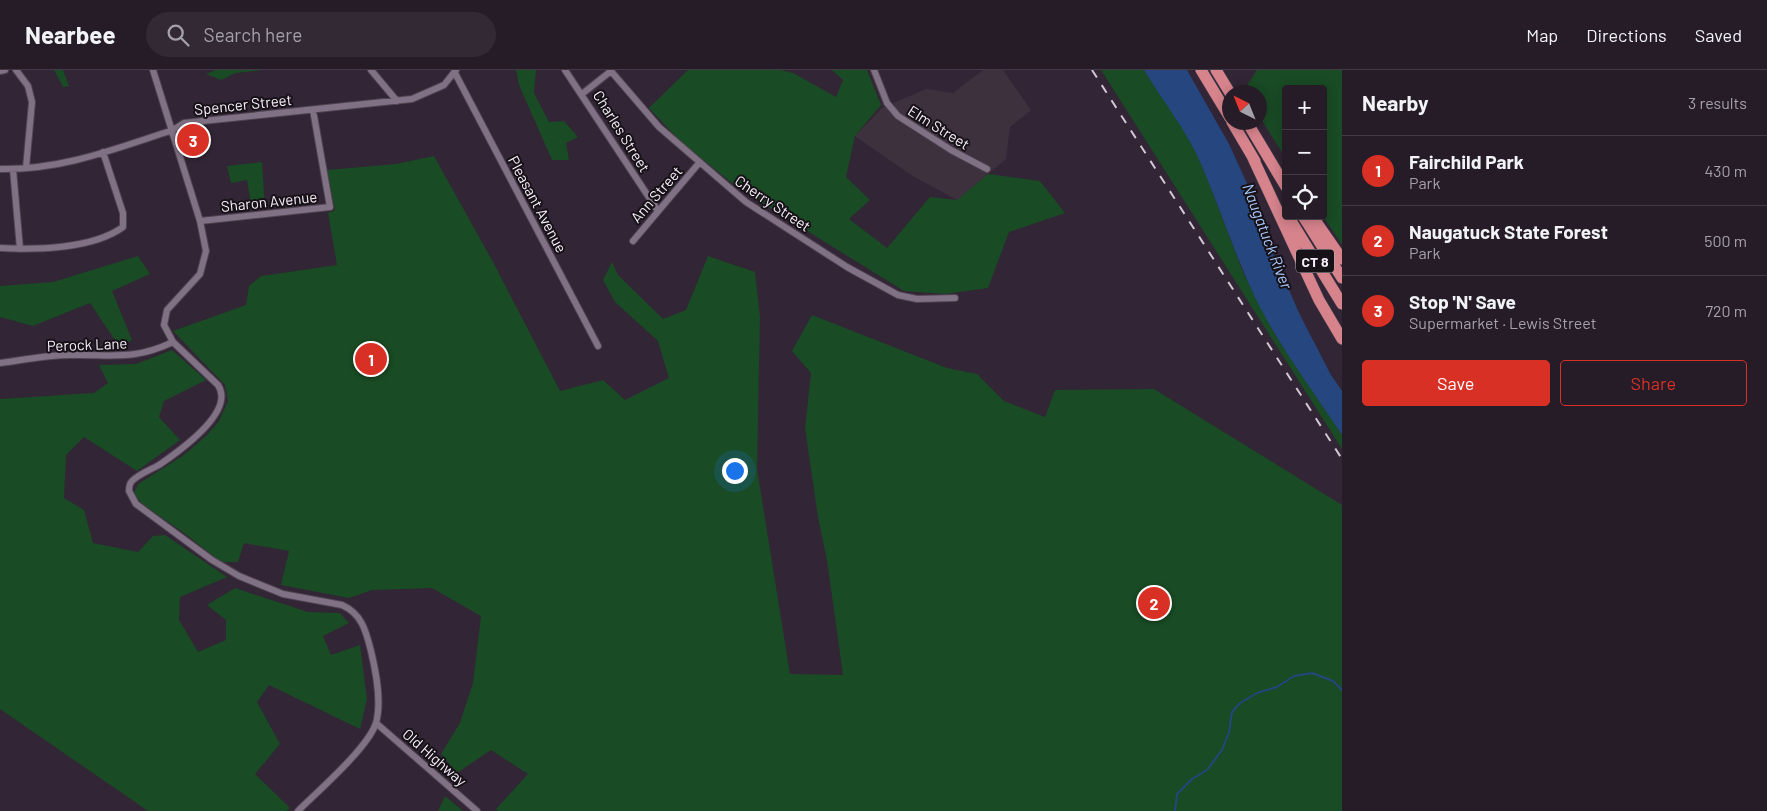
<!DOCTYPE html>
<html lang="en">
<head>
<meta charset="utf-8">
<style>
	body { margin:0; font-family:Barlow,sans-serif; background:#322934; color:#f1f3f6 }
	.controls { position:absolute; right:15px; top:15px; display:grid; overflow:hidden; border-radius:5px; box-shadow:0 2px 12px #0003 }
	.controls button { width:45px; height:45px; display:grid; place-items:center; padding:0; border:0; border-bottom:1px solid #423a45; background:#261c28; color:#f1f3f6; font:25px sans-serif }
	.compass { position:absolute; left:1222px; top:15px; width:45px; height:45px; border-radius:50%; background:#261c28; box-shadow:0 2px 12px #0003; rotate:317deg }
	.you { position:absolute; left:734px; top:400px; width:18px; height:18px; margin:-12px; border:4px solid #fff; border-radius:50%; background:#1a73e8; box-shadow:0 0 0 8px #1a73e833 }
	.badge { display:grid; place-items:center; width:32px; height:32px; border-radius:50%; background:#d93025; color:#fff; font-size:16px; font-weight:700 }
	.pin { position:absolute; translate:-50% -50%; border:2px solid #fff; box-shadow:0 1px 5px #0006 }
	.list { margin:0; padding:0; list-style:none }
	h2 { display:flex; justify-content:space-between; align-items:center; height:65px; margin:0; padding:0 20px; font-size:21px }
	h2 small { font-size:16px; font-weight:400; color:#a4a1a8 }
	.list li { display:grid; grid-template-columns:32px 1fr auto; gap:15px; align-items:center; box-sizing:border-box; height:70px; padding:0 20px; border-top:1px solid #423a45 }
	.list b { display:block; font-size:19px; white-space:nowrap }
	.list p { margin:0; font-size:16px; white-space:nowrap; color:#a4a1a8 }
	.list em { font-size:16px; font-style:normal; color:#a4a1a8 }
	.actions { display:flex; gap:10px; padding:15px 20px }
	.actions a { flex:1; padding:11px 0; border:1px solid #d93025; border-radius:5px; text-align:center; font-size:18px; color:#d93025 }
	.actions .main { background:#d93025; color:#fff }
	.icon { flex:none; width:28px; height:28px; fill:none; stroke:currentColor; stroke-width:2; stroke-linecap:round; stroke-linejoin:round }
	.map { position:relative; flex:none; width:1342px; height:741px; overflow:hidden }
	header { display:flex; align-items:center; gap:30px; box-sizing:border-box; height:70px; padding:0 25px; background:#261c28; border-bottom:1px solid #423a45 }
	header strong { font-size:24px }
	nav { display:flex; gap:28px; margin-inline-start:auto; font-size:18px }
	.search { width:350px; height:45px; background:#322934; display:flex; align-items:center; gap:12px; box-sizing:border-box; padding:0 18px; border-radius:28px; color:#a4a1a8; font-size:19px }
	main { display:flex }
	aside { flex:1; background:#261c28 }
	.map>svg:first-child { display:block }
	.industrial { fill:#3e313e }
	.green { fill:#194b24 }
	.water { fill:#25467e }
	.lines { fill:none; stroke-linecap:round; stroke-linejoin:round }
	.stream { stroke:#25467e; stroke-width:2 }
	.minor-casing { stroke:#4f4452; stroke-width:8 }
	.motorway-casing { stroke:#4f4452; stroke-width:12 }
	.minor { stroke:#817184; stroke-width:6 }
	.motorway { stroke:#d6838c; stroke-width:11 }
	.rail { stroke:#d2c8d4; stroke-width:2; stroke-dasharray:9 9; stroke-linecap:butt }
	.labels { text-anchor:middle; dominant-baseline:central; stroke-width:4; stroke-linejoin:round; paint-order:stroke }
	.shield { fill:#171118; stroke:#b4acb6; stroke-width:1 }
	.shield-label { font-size:14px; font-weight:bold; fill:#f7eef9 }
	.street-label { font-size:15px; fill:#f7eef9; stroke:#171118 }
	.water-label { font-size:16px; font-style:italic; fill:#a8c7fa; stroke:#171118 }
</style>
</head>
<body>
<header>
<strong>Nearbee</strong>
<div class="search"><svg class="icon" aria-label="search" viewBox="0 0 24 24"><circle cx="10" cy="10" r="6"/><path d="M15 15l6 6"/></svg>Search here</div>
<nav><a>Map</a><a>Directions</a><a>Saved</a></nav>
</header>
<main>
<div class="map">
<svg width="1342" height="741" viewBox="0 0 1342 741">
	<rect width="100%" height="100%" fill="#322535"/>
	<!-- industrial -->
	<path class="industrial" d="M983 0H1003L1031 40 1010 57 1006 89 957 130 911 105 855 66 882 38 926 19 953 23Z"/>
	<!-- green -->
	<path class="green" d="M54 0H63L69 16 63 17Z
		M216 0H262L236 3 221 10 206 4Z
		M516 0H536L534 23 549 52 564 51 578 67 566 73 569 90H552L519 15Z
		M688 0H781L793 3 836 27 843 10 832 0H867L881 35 855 66 846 107 870 130 849 149 887 178 930 127 957 130 988 104 1040 111 1065 143 1009 162 988 218 945 224 904 221 738 118 679 70 649 38Z
		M1101 0H1144L1181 54 1201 93 1243 202 1274 263 1342 365V379Z
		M1257 0H1342V175L1323 146V19H1286V89L1260 47V22H1243Z
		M434 86 493 192 560 321 603 310 625 330 669 308 658 271 615 232 603 210 612 192 618 205 663 249 686 240 708 186 755 202 760 247 757 399 790 604 843 605 827 490 818 447 805 358 811 303 792 281 812 245 947 298 977 304 1004 331 1045 347 1055 320 1154 319 1342 435V741H498L496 739 528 704 491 680 457 703 441 684 460 653 473 613 481 546 432 518 372 520 349 528 281 515 289 481 244 473 238 492H221L184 463 141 433 134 423 138 414 184 385 207 365 219 351 228 331 225 315 173 261 246 235 249 216 261 206 337 195 328 143 335 140 327 100 396 94Z
		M262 92 265 138 252 139 247 110 231 113 227 96Z
		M138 186 150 204 112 221 132 270 119 276 90 233 33 256 0 247V216L53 212Z
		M172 280 206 310 164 331 159 347 180 370 137 401 84 367 66 385 64 428 84 440 93 473 138 482 153 466 165 465 227 507 180 527 179 550 198 582 226 570V550L207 535 235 518 308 542 340 543 349 553 323 566 331 585 360 575 367 629 360 659 269 615 257 632 280 674 255 704 290 738 286 741H148L0 639V329L94 323 108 313 99 295 136 294Z
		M445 726 463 741H438Z"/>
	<!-- water -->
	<path class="water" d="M1144 0H1187L1229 74 1249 118 1264 163 1300 245 1331 305 1342 321V365C1315 324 1285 284 1262 241 1237 193 1222 143 1201 94 1186 59 1163 32 1144 0Z"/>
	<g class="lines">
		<!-- stream -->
		<path class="stream" d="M1175 741 1177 724 1192 709 1207 700 1222 680 1229 662 1232 642 1240 633 1257 623 1277 617 1294 606 1312 603 1333 611 1342 620"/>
		<defs>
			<path id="minor" d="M16 0 28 16 32 32 26 98
				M153 0 200 151 206 181 200 204 167 240 164 255 173 272 218 315C236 342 178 382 159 395 150 400 139 404 132 411 129 414 129 417 129 421L136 434 212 490 239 506 283 524 342 535C362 544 366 561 371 581 376 602 382 631 376 653 368 678 318 721 298 741
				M371 0 397 31
				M565 0 658 141
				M610 0 659 57 746 132 847 197 898 225 917 229 955 228
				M874 0 887 33 898 46 951 80 987 99
				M0 1 5 0
				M455 3 598 276
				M582 24 611 1
				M0 99C63 100 114 79 173 60L184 53 412 29 444 15 456 0
				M13 99 20 179
				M200 151 330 137 313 40
				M633 171 699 93
				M0 178C36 180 93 179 123 157V143L103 82
				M0 293C23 290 47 285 70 285 112 284 133 291 173 272
				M376 653 477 741"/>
			<path id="motorway" d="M1201 0 1230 48
				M1216 0 1230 23
				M1232 52 1255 91
				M1247 52 1286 117
				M1252 86 1319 230 1342 269
				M1288 146 1342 234
				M1303 146 1342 208
				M1312 146 1342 189"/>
		</defs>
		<!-- minor casing -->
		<use href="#minor" class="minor-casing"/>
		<!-- motorway casing -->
		<use href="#motorway" class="motorway-casing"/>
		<!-- minor -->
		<use href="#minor" class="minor"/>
		<!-- motorway -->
		<use href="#motorway" class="motorway"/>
		<!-- rail -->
		<path class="rail" d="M1092 0 1342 389"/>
	</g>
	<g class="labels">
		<!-- shield labels -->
		<rect class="shield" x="1296" y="179.5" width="38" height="23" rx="4"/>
		<g class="shield-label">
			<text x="1315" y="191">CT 8</text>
		</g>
		<!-- street labels -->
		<g class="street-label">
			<text transform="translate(243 34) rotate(-6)">Spencer Street</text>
			<text transform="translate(939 57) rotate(32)">Elm Street</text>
			<text transform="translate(622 61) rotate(58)">Charles Street</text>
			<text transform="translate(656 124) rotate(-49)">Ann Street</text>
			<text transform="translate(269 131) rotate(-6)">Sharon Avenue</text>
			<text transform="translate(773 133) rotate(34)">Cherry Street</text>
			<text transform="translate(538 134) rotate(62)">Pleasant Avenue</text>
			<text transform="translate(87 274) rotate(-2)">Perock Lane</text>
			<text transform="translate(435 687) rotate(41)">Old Highway</text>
		</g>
		<!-- water labels -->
		<g class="water-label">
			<text transform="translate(1268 166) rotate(69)">Naugatuck River</text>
		</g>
	</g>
</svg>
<div class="controls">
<button>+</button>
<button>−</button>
<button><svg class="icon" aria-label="locate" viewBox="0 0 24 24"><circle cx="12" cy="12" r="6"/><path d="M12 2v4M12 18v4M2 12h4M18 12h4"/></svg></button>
</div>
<svg class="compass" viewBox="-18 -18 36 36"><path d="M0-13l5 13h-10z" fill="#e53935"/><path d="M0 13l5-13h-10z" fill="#a4a1a8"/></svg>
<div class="you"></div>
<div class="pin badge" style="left:371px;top:289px">1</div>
<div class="pin badge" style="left:1154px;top:533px">2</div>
<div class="pin badge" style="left:193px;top:70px">3</div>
</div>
<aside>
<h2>Nearby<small>3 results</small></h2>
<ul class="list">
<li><span class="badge">1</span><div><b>Fairchild Park</b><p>Park</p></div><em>430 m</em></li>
<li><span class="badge">2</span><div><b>Naugatuck State Forest</b><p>Park</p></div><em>500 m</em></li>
<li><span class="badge">3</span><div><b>Stop 'N' Save</b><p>Supermarket · Lewis Street</p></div><em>720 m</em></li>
</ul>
<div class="actions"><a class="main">Save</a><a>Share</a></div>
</aside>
</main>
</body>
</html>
